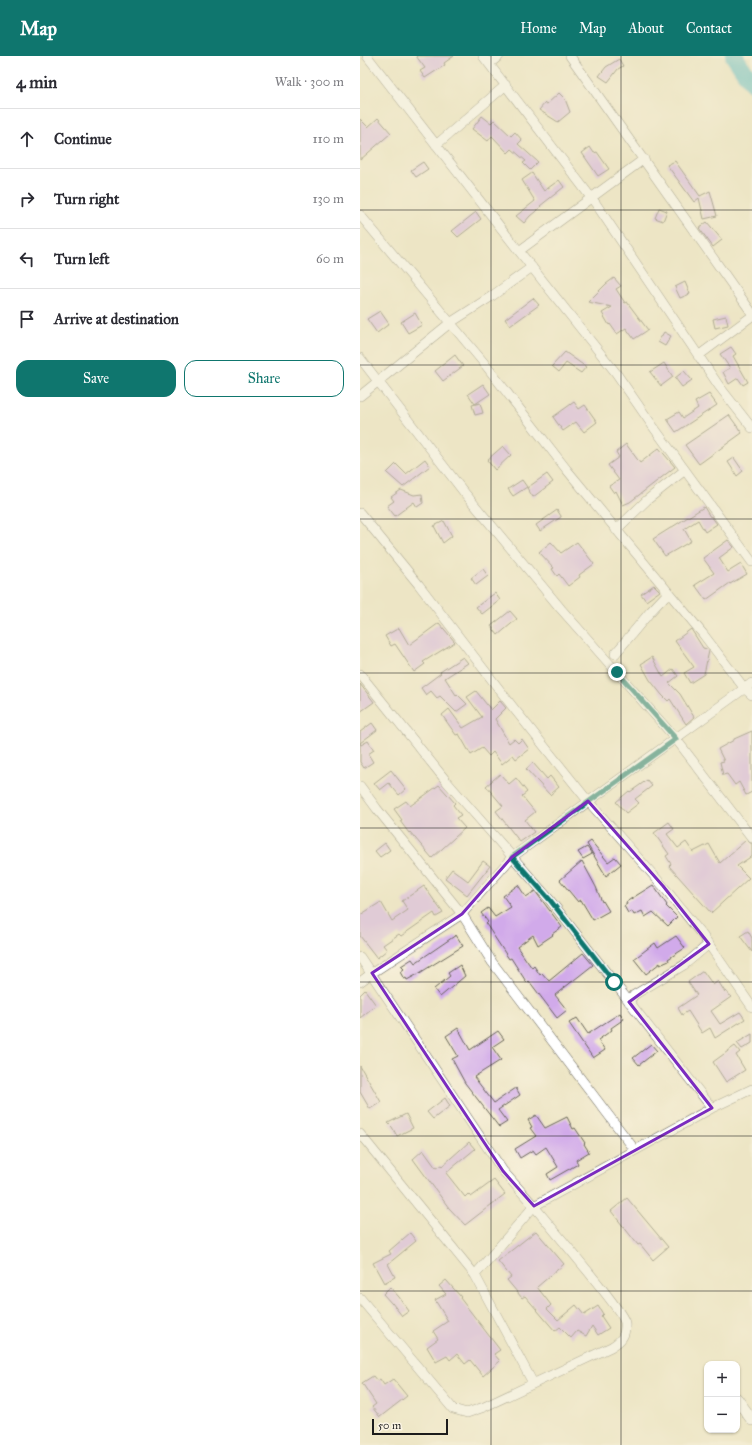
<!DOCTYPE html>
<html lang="en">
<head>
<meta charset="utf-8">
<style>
	body { margin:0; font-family:"IM FELL Great Primer",serif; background:#f2f2f3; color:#2b2b33 }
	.controls { position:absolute; right:12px; bottom:12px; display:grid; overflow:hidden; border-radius:8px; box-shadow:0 1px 3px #0004 }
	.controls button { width:36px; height:36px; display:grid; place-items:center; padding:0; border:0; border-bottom:1px solid #e1e1e2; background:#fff; color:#2b2b33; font:20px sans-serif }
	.scale { position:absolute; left:12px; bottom:10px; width:76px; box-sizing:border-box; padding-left:4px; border:2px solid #1c1c1c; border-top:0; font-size:11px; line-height:14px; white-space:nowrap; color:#1c1c1c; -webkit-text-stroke:3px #fcf5e5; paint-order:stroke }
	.stop { position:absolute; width:12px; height:12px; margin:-9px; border:3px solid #0f766e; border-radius:50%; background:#fff }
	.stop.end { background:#0f766e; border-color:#fff; box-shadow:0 1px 4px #0008 }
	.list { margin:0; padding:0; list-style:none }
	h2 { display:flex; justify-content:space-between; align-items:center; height:52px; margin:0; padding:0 16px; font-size:17px }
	h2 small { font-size:13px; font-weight:400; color:#7c7c81 }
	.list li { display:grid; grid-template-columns:26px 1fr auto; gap:12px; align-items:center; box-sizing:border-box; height:60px; padding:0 16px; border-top:1px solid #e1e1e2 }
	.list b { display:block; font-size:15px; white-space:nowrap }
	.list em { font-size:13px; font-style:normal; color:#7c7c81 }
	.actions { display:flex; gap:8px; padding:12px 16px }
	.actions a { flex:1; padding:9px 0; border:1px solid #0f766e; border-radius:12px; text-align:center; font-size:14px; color:#0f766e }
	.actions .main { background:#0f766e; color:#fff }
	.icon { flex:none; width:22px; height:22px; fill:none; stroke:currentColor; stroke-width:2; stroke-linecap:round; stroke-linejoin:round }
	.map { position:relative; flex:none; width:392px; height:1389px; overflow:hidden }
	header { display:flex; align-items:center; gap:24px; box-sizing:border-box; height:56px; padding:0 20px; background:#0f766e; color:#fff }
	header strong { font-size:19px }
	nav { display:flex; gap:22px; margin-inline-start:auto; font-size:14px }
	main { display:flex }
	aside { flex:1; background:#fff }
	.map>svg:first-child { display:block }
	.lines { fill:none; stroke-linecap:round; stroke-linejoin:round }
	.river { stroke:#4bb7c7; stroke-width:18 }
	.building { fill:#d1aaea }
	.minor-casing { stroke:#656257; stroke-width:10 }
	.tertiary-casing { stroke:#656257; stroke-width:12 }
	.minor { stroke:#fff; stroke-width:9 }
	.tertiary { stroke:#fff; stroke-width:11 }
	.route { stroke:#0f766e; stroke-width:5 }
	.marked { fill:none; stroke:#7b2cbf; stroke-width:3; stroke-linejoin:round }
	.grid { fill:none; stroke:#1c1c1c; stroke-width:1; stroke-opacity:0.55 }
</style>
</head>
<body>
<header>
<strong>Map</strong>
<nav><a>Home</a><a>Map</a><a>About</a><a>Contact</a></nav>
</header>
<main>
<aside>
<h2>4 min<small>Walk · 300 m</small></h2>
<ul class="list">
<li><svg class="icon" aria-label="ahead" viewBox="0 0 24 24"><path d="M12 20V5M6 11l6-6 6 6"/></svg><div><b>Continue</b></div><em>110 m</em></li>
<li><svg class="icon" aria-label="right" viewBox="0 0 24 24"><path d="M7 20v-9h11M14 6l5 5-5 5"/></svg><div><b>Turn right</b></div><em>130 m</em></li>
<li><svg class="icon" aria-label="left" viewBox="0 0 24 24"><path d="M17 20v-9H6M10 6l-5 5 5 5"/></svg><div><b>Turn left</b></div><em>60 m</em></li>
<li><svg class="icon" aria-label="arrive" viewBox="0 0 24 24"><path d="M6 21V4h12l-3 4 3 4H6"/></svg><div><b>Arrive at destination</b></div></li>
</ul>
<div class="actions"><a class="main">Save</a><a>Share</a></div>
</aside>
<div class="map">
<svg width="392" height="1389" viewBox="0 0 392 1389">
	<rect width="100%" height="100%" fill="#fcf5e5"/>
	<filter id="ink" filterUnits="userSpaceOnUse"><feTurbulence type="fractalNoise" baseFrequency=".025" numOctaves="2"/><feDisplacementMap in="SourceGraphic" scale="8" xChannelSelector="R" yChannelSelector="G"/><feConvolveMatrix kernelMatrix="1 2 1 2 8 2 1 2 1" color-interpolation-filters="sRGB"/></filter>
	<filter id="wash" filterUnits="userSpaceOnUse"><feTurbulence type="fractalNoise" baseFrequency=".012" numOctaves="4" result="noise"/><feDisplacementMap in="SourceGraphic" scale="16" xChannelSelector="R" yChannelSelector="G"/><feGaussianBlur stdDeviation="0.9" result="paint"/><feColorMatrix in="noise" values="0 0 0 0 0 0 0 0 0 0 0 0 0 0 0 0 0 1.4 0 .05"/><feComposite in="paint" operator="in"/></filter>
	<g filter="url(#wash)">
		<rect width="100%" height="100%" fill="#ede5c5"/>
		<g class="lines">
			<!-- river -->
			<path class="river" d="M374 0 392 27"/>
		</g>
		<g id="blocks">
			<!-- building -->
			<path class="building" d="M56 0H94L84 7 85 9 65 22 60 15 65 12Z
				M259 3 263 10 258 13 248 26 239 20 246 11Z
				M199 37 205 43 210 56 198 66 179 54 185 47 187 48Z
				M122 60 131 67 134 64 151 80 155 76 162 84 158 88 178 106 170 114 163 107 166 105 152 93 148 97 132 80 128 85 112 73Z
				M18 62 31 77 0 104V63L8 71Z
				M230 91 234 97 237 96 249 113 238 120 222 97Z
				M315 105 340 140 350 135 357 160 344 163 339 142 334 146 307 109Z
				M63 106 68 113 56 121 51 114Z
				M172 117 184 135 199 124 204 131 180 150 181 151 170 160 164 167 156 160 175 145 162 124Z
				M299 152 307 155 303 165 295 162Z
				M116 156 121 163 98 181 92 175Z
				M347 166 362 184 353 191 339 172Z
				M254 222 261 230 256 233 265 247 267 246 288 274 274 283 266 272 257 278 250 268 249 269 242 257 252 251 228 246 246 228Z
				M325 226 330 238 320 242 315 231Z
				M173 242 179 249 150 270 145 263Z
				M20 255 29 268 17 277 7 263Z
				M55 257 62 269 48 277 41 266Z
				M366 260 368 269 355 272 353 263Z
				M304 276 311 280 305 290 298 286Z
				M371 291 376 298 373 300 388 326 383 329 378 322 369 328 363 316 370 312 360 298Z
				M205 296 226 311 221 317 206 307 199 316 192 310Z
				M95 299 103 310 83 325 75 315Z
				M304 307 313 321 301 330 290 316Z
				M324 315 332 324 322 331 315 322Z
				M123 328 130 338 115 348 108 338Z
				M349 338 357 349 316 376 307 363 319 356 323 362 338 352 335 346Z
				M214 346 219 353 225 349 237 366 224 376 216 366 203 375 193 361Z
				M120 347 123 357 115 359 112 349Z
				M369 359 382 377 339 408 325 389Z
				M266 388 280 407 299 392 315 411 270 446 263 449 256 435 254 437 249 430 259 424 248 409 259 401 256 396Z
				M143 390 151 399 135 414 127 404Z
				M374 402 383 415 377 420 368 406Z
				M65 403 70 410 43 431 27 417 36 408 46 418Z
				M187 418 193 426 173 441 167 432Z
				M162 424 167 431 153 440 148 433Z
				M41 434 54 439 62 438 63 447 57 451 54 446 35 460 27 450 34 445 31 441Z
				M344 451 350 461 351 460 357 468 345 476 338 464 324 473 331 485 305 500 293 483Z
				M197 454 201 460V461L180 475 176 469Z
				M84 465 92 480 83 487 74 470Z
				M368 484 374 491 359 502 368 516 381 508 387 518 370 528V527L346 544 335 529 354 517 343 502Z
				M191 486 201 497 217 486 234 508 219 519 220 521 208 530 199 518 197 520 192 513 194 512 179 496Z
				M123 513 128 520 116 529 111 522Z
				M294 529 300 535 286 545 281 538Z
				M135 537 140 544 122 558 116 551Z
				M150 555 157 563 138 579 131 570Z
				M79 567 95 586 63 606 65 608 54 616 35 588 31 590 25 580 39 572 49 589Z
				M331 573 343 592 347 593 349 595 344 618 330 627 324 617 334 611 315 585Z
				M103 601 108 607 85 622 96 639 97 638 107 648 96 656 80 640 77 642 71 635 66 639 61 632 81 617 80 616Z
				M292 601 303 621 313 613 318 620 309 627 320 638 334 661 326 668 310 643 308 645 302 639 290 624 281 608Z
				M0 628 14 646 0 656Z
				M116 635 131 654 140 645 146 652 135 663 149 687 154 683 158 687 162 683 169 693 156 703 153 699 142 708 133 696 129 700 122 692 111 699 99 678 96 679 82 659 89 653 103 672 122 661 107 641Z
				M12 667 17 674 0 687V676Z
				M392 675V736L386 739 379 726 375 729 367 718 363 719 360 706 364 705 358 693 374 684V683Z
				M8 685 14 694 8 698 13 706 4 712 0 706V687L1 689Z
				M173 707 187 723 190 720 199 731 190 739 166 713Z
				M31 714 46 733 39 739 29 727 20 734 14 727Z
				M140 718 149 728 156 722 167 736 162 740 175 756 165 764 174 776 160 786 136 755 143 750 126 730Z
				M287 724 292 730 275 743 279 747 266 757 256 746 269 735 270 736Z
				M79 729 95 747 93 749 101 759 96 762 105 772 72 802 50 776 49 777 40 765 42 764 34 753 46 745 50 750Z
				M309 766 314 773 307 778 318 792 326 786 333 796 349 788 360 807 386 784 392 788V800L377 810 389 822 351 857 309 810 311 808 306 800 309 798 294 777Z
				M231 785 248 806 255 801 261 808 246 820 227 788Z
				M25 787 30 794 20 801 15 795Z
				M227 791 232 798 223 803 218 796Z
				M123 805 130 810 107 839 85 822 92 813 108 825Z
				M222 805 236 831 242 846 243 845 249 855 233 864 221 844 218 846 200 824Z
				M158 829 166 841 175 835 202 871 192 878 193 879 178 889 173 879 157 891 172 912 174 910 180 919 182 917 189 925 223 897 233 909 195 939 207 954 197 962 169 925 167 927 151 902 149 903 126 868 128 866 121 857 128 852 135 861 151 851 143 840Z
				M293 829 307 849 306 850 317 861 308 870 293 856 285 861 282 855 274 859 272 855 268 857 264 850 267 848 266 846Z
				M64 830 83 857 76 861 74 857 41 880 39 878 23 889 27 894 17 902 0 880V859L21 846 32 865 48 854 42 845Z
				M388 875 392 882V896L380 880Z
				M96 879 103 890 58 918 47 924 46 922 44 923 40 916 44 913 41 910 52 903 55 907Z
				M316 880 325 892 308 903 309 905 300 909V907L286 918 274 903 295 887 298 892Z
				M100 909 105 920 80 941 74 933 90 920 88 917Z
				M343 915 353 929 358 925 365 936 366 935 371 941 351 955 360 968 380 956 385 963 355 982 350 972 342 977 328 955 322 959 318 952 337 939 328 926Z
				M5 934 16 949 0 962V939Z
				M260 957 264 963 251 972 252 974 238 984 245 994 233 1002 209 967 217 962 228 978Z
				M98 972 110 994 138 975 144 983 132 991 141 1004 114 1021 134 1047 156 1032 160 1039 138 1054 147 1066 139 1071 105 1027 92 1003 98 1000 86 980Z
				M392 978V987L382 993 377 987Z
				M291 988 297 995 279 1009 273 1002Z
				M375 990 380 996 376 999 385 1014 366 1026 353 1006Z
				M0 1010 21 1046 10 1053 0 1036Z
				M85 1042 90 1050 73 1063 67 1056Z
				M46 1058 53 1072 37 1080 32 1071 28 1067Z
				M176 1059 185 1072 207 1061 213 1073 215 1072 225 1087 224 1088 229 1096 216 1104 218 1108 190 1124 187 1118 198 1111 186 1091 176 1098 173 1094 160 1102 155 1093 176 1080 170 1072 172 1071 168 1064Z
				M109 1086 115 1093 86 1117 105 1141 108 1138 111 1141 134 1124 145 1138 105 1169 89 1152 53 1103 63 1094 76 1112 81 1109 82 1110Z
				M267 1142 308 1191 293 1204 280 1188 278 1189 251 1155Z
				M176 1175 204 1208 177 1231 191 1249 187 1253 198 1264 216 1249 224 1259 238 1250 243 1258 241 1260 249 1272 238 1279 232 1270 226 1280 217 1275 211 1282 200 1271 195 1275 165 1240 162 1242 147 1224 151 1221 138 1205Z
				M50 1177 56 1185 28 1208 35 1221 24 1227 13 1207 31 1198 29 1195Z
				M86 1224 101 1241 100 1242 140 1294 134 1298 140 1305 123 1320 110 1304 105 1308 97 1298 90 1304 87 1300 76 1306 67 1291 78 1283 73 1275 88 1265 75 1244 86 1238 79 1230Z
				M30 1231 39 1241 49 1255 42 1260 32 1247V1248L23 1238Z
				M13 1320 17 1325 20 1323 24 1329 33 1323 47 1340 20 1361 12 1351 16 1348 2 1327Z"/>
		</g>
	</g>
	<g filter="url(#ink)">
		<use href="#blocks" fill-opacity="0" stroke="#656257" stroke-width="1"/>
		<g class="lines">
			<defs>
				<path id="minor" d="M7 0 155 190 256 317 292 369 392 506
					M123 0 236 148 359 330 392 372
					M210 0 392 257
					M129 8 139 0
					M76 89 146 29
					M0 159 124 307 207 414 343 578 385 633 392 639
					M159 195 284 103
					M338 300 392 260
					M0 302 103 435 201 553 316 683 392 782
					M0 340 90 267 132 240 172 211
					M0 457 59 529 152 650 228 745 303 830 343 880 392 951
					M256 474 287 444 325 414
					M255 598 290 556 308 537
					M0 618 87 726 190 844 352 1052
					M0 730 17 753 102 858 132 906 275 1094
					M0 901 143 1115 174 1150 352 1052 392 1033
					M0 926 12 917 102 858 152 801 392 627
					M269 946 274 939 324 909 349 888
					M0 1078 115 1219 173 1327
					M0 1242 93 1353 107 1357 124 1351 251 1291C261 1285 266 1280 265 1267 264 1255 186 1166 174 1150L115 1219"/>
				<path id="tertiary" d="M377 1343 392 1364"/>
			</defs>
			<!-- minor casing -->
			<use href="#minor" class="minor-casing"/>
			<!-- tertiary casing -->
			<use href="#tertiary" class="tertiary-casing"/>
			<!-- minor -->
			<use href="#minor" class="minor"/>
			<!-- tertiary -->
			<use href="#tertiary" class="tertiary"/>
		</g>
	</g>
	<g class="lines" filter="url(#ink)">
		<!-- route -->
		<path class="route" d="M254 926 190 844 152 801 316 683 257 616"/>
	</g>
	<!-- marked area -->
	<path d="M0 0H392V1389H0ZM228 745 303 830 349 888 269 946 352 1052 174 1150 143 1115 12 917 102 858 152 801Z" fill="#ede5c5" fill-opacity=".55" fill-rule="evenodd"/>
	<path class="marked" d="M228 745 303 830 349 888 269 946 352 1052 174 1150 143 1115 12 917 102 858 152 801Z"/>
	<!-- grid -->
	<path class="grid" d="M131 0V1389M261 0V1389M0 154H392M0 309H392M0 463H392M0 617H392M0 772H392M0 926H392M0 1080H392M0 1235H392"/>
</svg>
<div class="controls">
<button>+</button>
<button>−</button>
</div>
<div class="scale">50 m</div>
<div class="stop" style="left:254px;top:926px"></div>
<div class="stop end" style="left:257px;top:616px"></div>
</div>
</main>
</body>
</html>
